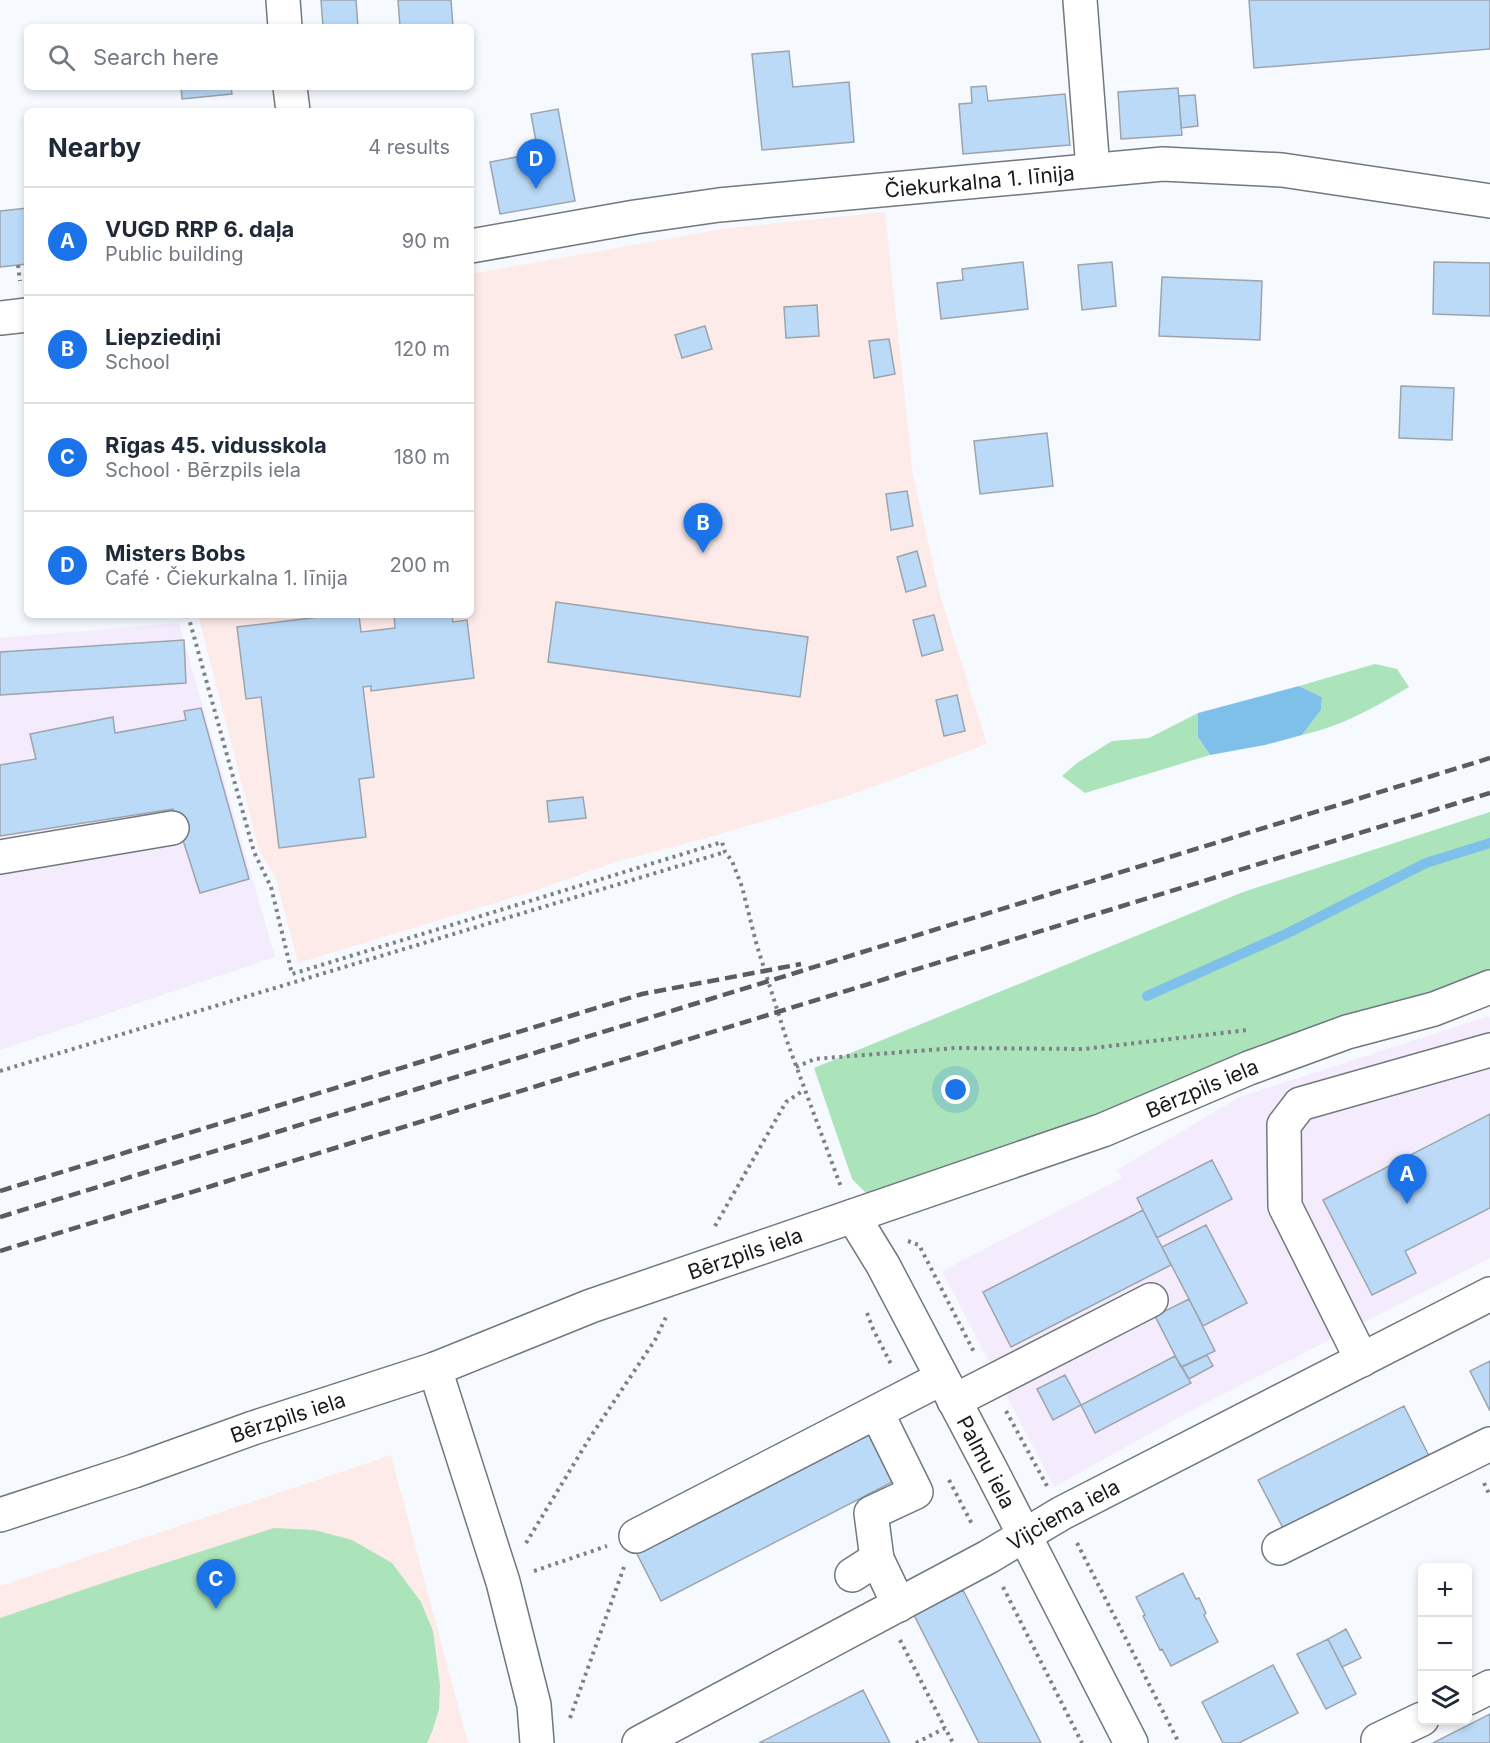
<!DOCTYPE html>
<html lang="en">
<head>
<meta charset="utf-8">
<style>
	body { margin:0; font-family:Inter,sans-serif; background:#f6f6f7; color:#1f2937 }
	.controls { position:absolute; right:18px; bottom:18px; display:grid; overflow:hidden; border-radius:9px; box-shadow:0 3px 9px #0003 }
	.controls button { width:54px; height:54px; display:grid; place-items:center; padding:0; border:0; border-bottom:2px solid #e0e1e3; background:#fff; color:#1f2937; font:30px sans-serif }
	.you { position:absolute; left:956px; top:1090px; width:21px; height:21px; margin:-15px; border:4px solid #fff; border-radius:50%; background:#1a73e8; box-shadow:0 0 0 9px #1a73e833 }
	.badge { display:grid; place-items:center; width:39px; height:39px; border-radius:50%; background:#1a73e8; color:#fff; font-size:20px; font-weight:700 }
	.pin { position:absolute; translate:-50% -50px; filter:drop-shadow(0 2px 3px #0008) }
	.pin::after { content:''; position:absolute; top:32px; width:21px; height:18px; background:inherit; clip-path:polygon(0 0,100% 0,50% 100%) }
	.list { margin:0; padding:0; list-style:none }
	h2 { display:flex; justify-content:space-between; align-items:center; height:78px; margin:0; padding:0 24px; font-size:26px }
	h2 small { font-size:20px; font-weight:400; color:#747a83 }
	.list li { display:grid; grid-template-columns:39px 1fr auto; gap:18px; align-items:center; box-sizing:border-box; height:108px; padding:0 24px; border-top:2px solid #e0e1e3 }
	.list b { display:block; font-size:22px; white-space:nowrap }
	.list p { margin:0; font-size:20px; white-space:nowrap; color:#747a83 }
	.list em { font-size:20px; font-style:normal; color:#747a83 }
	.icon { flex:none; width:33px; height:33px; fill:none; stroke:currentColor; stroke-width:2; stroke-linecap:round; stroke-linejoin:round }
	.map { position:relative; flex:none; width:1490px; height:1743px; overflow:hidden }
	.search { position:absolute; background:#fff; box-shadow:0 3px 9px #0003; left:24px; top:24px; width:450px; height:66px; display:flex; align-items:center; gap:15px; box-sizing:border-box; padding:0 21px; border-radius:9px; color:#747a83; font-size:22px }
	.panel { position:absolute; background:#fff; box-shadow:0 3px 9px #0003; left:24px; top:108px; width:450px; height:510px; border-radius:9px }
	.map>svg:first-child { display:block }
	.industrial { fill:#f4ecfc }
	.education { fill:#fcebe9 }
	.green { fill:#abe4ba }
	.water { fill:#7fc0eb }
	.lines { fill:none; stroke-linecap:round; stroke-linejoin:round }
	.stream { stroke:#7fc0eb; stroke-width:10 }
	.building { fill:#badaf8; stroke:#9da4ab; stroke-width:1.5 }
	.minor-casing { stroke:#71787e; stroke-width:36 }
	.path { stroke:#7d8184; stroke-width:4; stroke-dasharray:3 4.5; stroke-linecap:butt }
	.minor { stroke:#fff; stroke-width:33 }
	.rail { stroke:#595d60; stroke-width:4.5; stroke-dasharray:12 6; stroke-linecap:butt }
	.labels { text-anchor:middle; dominant-baseline:central; stroke-width:4.5; stroke-linejoin:round; paint-order:stroke }
	.street-label { font-size:21px; fill:#171a1c; stroke:#f6faff }
</style>
</head>
<body>
<div class="map">
<svg width="1490" height="1743" viewBox="0 0 1490 1743">
	<rect width="100%" height="100%" fill="#f6faff"/>
	<!-- industrial -->
	<path class="industrial" d="M179 623 275 957 0 1050V638Z
		M1489 1016 1490 1019V1258L1198 1407 1054 1487 942 1271 1122 1178 1117 1170 1239 1097Z"/>
	<!-- education -->
	<path class="education" d="M885 212 913 475 940 595 987 744 848 796 707 838 619 861 531 892 298 963 276 879 259 850 198 615H471V274L722 229Z
		M391 1455 468 1743H0V1586Z"/>
	<!-- green -->
	<path class="green" d="M1375 664 1397 669 1409 687C1374 708 1342 726 1302 735L1321 710 1322 697 1299 686Z
		M1198 713V737L1210 755 1085 793 1062 776 1077 763 1112 741 1149 738Z
		M1490 812V969L1480 975 1260 1049 1132 1101 867 1194 852 1179 814 1068 1243 892Z
		M274 1528 314 1530 352 1540 392 1563 421 1602 433 1631 440 1685 439 1709 433 1729 427 1743H0V1618L106 1582Z"/>
	<!-- water -->
	<path class="water" d="M1299 686 1322 697 1321 710 1302 735 1265 745 1210 755 1198 737V713Z"/>
	<g class="lines">
		<!-- stream -->
		<path class="stream" d="M1147 996 1288 933 1426 863 1490 843"/>
	</g>
	<!-- building -->
	<path class="building" d="M321 0H356L358 27H323Z
		M398 0H451L453 27H400Z
		M1249 0H1490V49L1254 68Z
		M789 51 793 87 849 82 854 142 762 150 752 54Z
		M986 86 988 101 1065 94 1070 145 963 154 959 104 972 103 971 87Z
		M181 87H231L232 94 182 99Z
		M1178 88 1182 135 1121 139 1118 92Z
		M1195 95 1198 126 1181 128 1179 96Z
		M558 109 575 201 500 214 490 162 538 153 531 114Z
		M27 208V264L0 267V211Z
		M1023 262 1028 309 941 319 937 283 963 280 962 269Z
		M1112 262 1116 306 1082 310 1078 265Z
		M1434 262 1490 263V316L1433 314Z
		M1162 277 1262 281 1260 340 1159 336Z
		M817 305 819 336 786 338 784 307Z
		M705 326 712 349 682 358 675 335Z
		M889 339 895 374 874 378 869 341Z
		M1401 386 1454 388 1452 440 1399 438Z
		M1047 433 1053 486 980 494 974 441Z
		M907 491 913 526 891 530 886 494Z
		M917 551 926 586 906 592 897 557Z
		M556 602 808 637 800 697 548 662Z
		M336 615H359L361 632 395 628 394 615H452L453 622 467 620 474 678 371 691V686L363 687 374 777 359 779 366 837 279 848 261 697 246 699 237 627Z
		M934 615 943 650 922 656 913 620Z
		M184 640 186 683 0 695V652Z
		M957 695 965 731 944 736 936 700Z
		M201 708 249 879 200 893 173 809 0 836V765L36 759 30 734 113 717 115 733 186 720 184 711Z
		M583 797 586 818 549 822 547 801Z
		M1490 1114V1208L1405 1251 1416 1273 1372 1295 1323 1200Z
		M1212 1160 1232 1199 1157 1238 1137 1198Z
		M1143 1210 1171 1265 1011 1347 983 1292Z
		M1206 1225 1247 1303 1203 1326 1162 1247Z
		M1189 1299 1215 1351 1181 1367 1155 1316Z
		M1207 1355 1213 1366 1189 1379 1182 1367Z
		M1175 1356 1191 1383 1095 1433 1081 1405Z
		M1490 1361V1411L1470 1371Z
		M1065 1375 1081 1405 1053 1420 1037 1389Z
		M1404 1406 1429 1456 1284 1530 1258 1480Z
		M873 1430 898 1479 661 1601 636 1552Z
		M1183 1573 1196 1599 1199 1598 1206 1613 1204 1615 1218 1642 1171 1666 1162 1649 1160 1650 1143 1616 1145 1615 1136 1597Z
		M963 1590 1041 1743H979L914 1615Z
		M1346 1629 1361 1658 1342 1667 1328 1639Z
		M1328 1639 1356 1694 1326 1709 1297 1654Z
		M1273 1665 1298 1713 1239 1743H1223L1202 1702Z
		M863 1690 890 1743H759Z
		M1490 1714V1743H1433Z"/>
	<g class="lines">
		<defs>
			<g id="minor">
				<path d="M283 0 285 27"/>
				<path d="M1080 0 1093 170"/>
				<path d="M290 87 293 111"/>
				<path id="s1" d="M471 246 635 217 719 205 1163 164 1282 170 1490 201"/>
				<path d="M0 318 27 315"/>
				<path d="M0 857 172 828"/>
				<path id="s2" d="M853 1216 883 1265 992 1472 1131 1743"/>
				<path d="M1362 1360 1285 1206 1284 1125 1300 1104 1490 1050"/>
				<path d="M435 1369 503 1582 534 1705 537 1743"/>
				<path d="M954 1401 1151 1300"/>
				<path d="M877 1413 916 1492 871 1513 877 1559 899 1605"/>
				<path id="s3" d="M0 1515 134 1471 253 1428 435 1369 591 1306 1103 1130 1249 1068 1347 1032 1434 1009 1490 987"/>
				<path d="M636 1536 942 1378"/>
				<path d="M1279 1548 1490 1444"/>
				<path d="M852 1575 877 1559"/>
				<path d="M1468 1698 1490 1687"/>
				<path d="M1378 1740 1422 1719"/>
				<path id="s4" d="M639 1743 988 1557 1062 1513 1490 1294"/>
			</g>
		</defs>
		<!-- minor casing -->
		<use href="#minor" class="minor-casing"/>
		<!-- path -->
		<path class="path" d="M18 265 20 281
			M188 615 254 852 271 887 292 974 722 842 725 852 732 861 742 887 757 946 788 1044 841 1187
			M796 1067 815 1059 851 1056 956 1048 1084 1049 1248 1030
			M0 1071 725 852
			M715 1226 786 1102 804 1090
			M908 1241 919 1245 975 1354
			M867 1313 873 1329 892 1366
			M1006 1411 1047 1486
			M949 1480 973 1526
			M1484 1483 1490 1496
			M526 1543 589 1439 655 1340 667 1315
			M1077 1543 1179 1743
			M534 1571 607 1546
			M1003 1587 1082 1743
			M900 1640 945 1728
			M570 1718 624 1567
			M916 1743 945 1728 953 1743"/>
		<!-- minor -->
		<use href="#minor" class="minor"/>
		<!-- rail -->
		<path class="rail" d="M0 1191 642 994 801 964
			M0 1217 769 981 1490 758
			M0 1251 1490 793"/>
	</g>
	<g class="labels">
		<!-- street labels -->
		<g class="street-label">
			<text stroke="none"><textPath href="#s1" startOffset="513">Čiekurkalna 1. līnija</textPath></text>
			<text stroke="none"><textPath href="#s3" startOffset="1276">Bērzpils iela</textPath></text>
			<text stroke="none"><textPath href="#s3" startOffset="790">Bērzpils iela</textPath></text>
			<text stroke="none"><textPath href="#s3" startOffset="304">Bērzpils iela</textPath></text>
			<text stroke="none"><textPath href="#s2" startOffset="280">Palmu iela</textPath></text>
			<text stroke="none"><textPath href="#s4" startOffset="482">Vijciema iela</textPath></text>
		</g>
	</g>
</svg>
<div class="controls">
<button>+</button>
<button>−</button>
<button><svg class="icon" aria-label="layers" viewBox="0 0 24 24"><path d="M12 4l9 5-9 5-9-5zM3 14l9 5 9-5"/></svg></button>
</div>
<div class="you"></div>
<div class="pin badge" style="left:1407px;top:1204px">A</div>
<div class="pin badge" style="left:703px;top:553px">B</div>
<div class="pin badge" style="left:216px;top:1609px">C</div>
<div class="pin badge" style="left:536px;top:189px">D</div>
<div class="search"><svg class="icon" aria-label="search" viewBox="0 0 24 24"><circle cx="10" cy="10" r="6"/><path d="M15 15l6 6"/></svg>Search here</div>
<section class="panel">
<h2>Nearby<small>4 results</small></h2>
<ul class="list">
<li><span class="badge">A</span><div><b>VUGD RRP 6. daļa</b><p>Public building</p></div><em>90 m</em></li>
<li><span class="badge">B</span><div><b>Liepziediņi</b><p>School</p></div><em>120 m</em></li>
<li><span class="badge">C</span><div><b>Rīgas 45. vidusskola</b><p>School · Bērzpils iela</p></div><em>180 m</em></li>
<li><span class="badge">D</span><div><b>Misters Bobs</b><p>Café · Čiekurkalna 1. līnija</p></div><em>200 m</em></li>
</ul>
</section>
</div>
</body>
</html>
